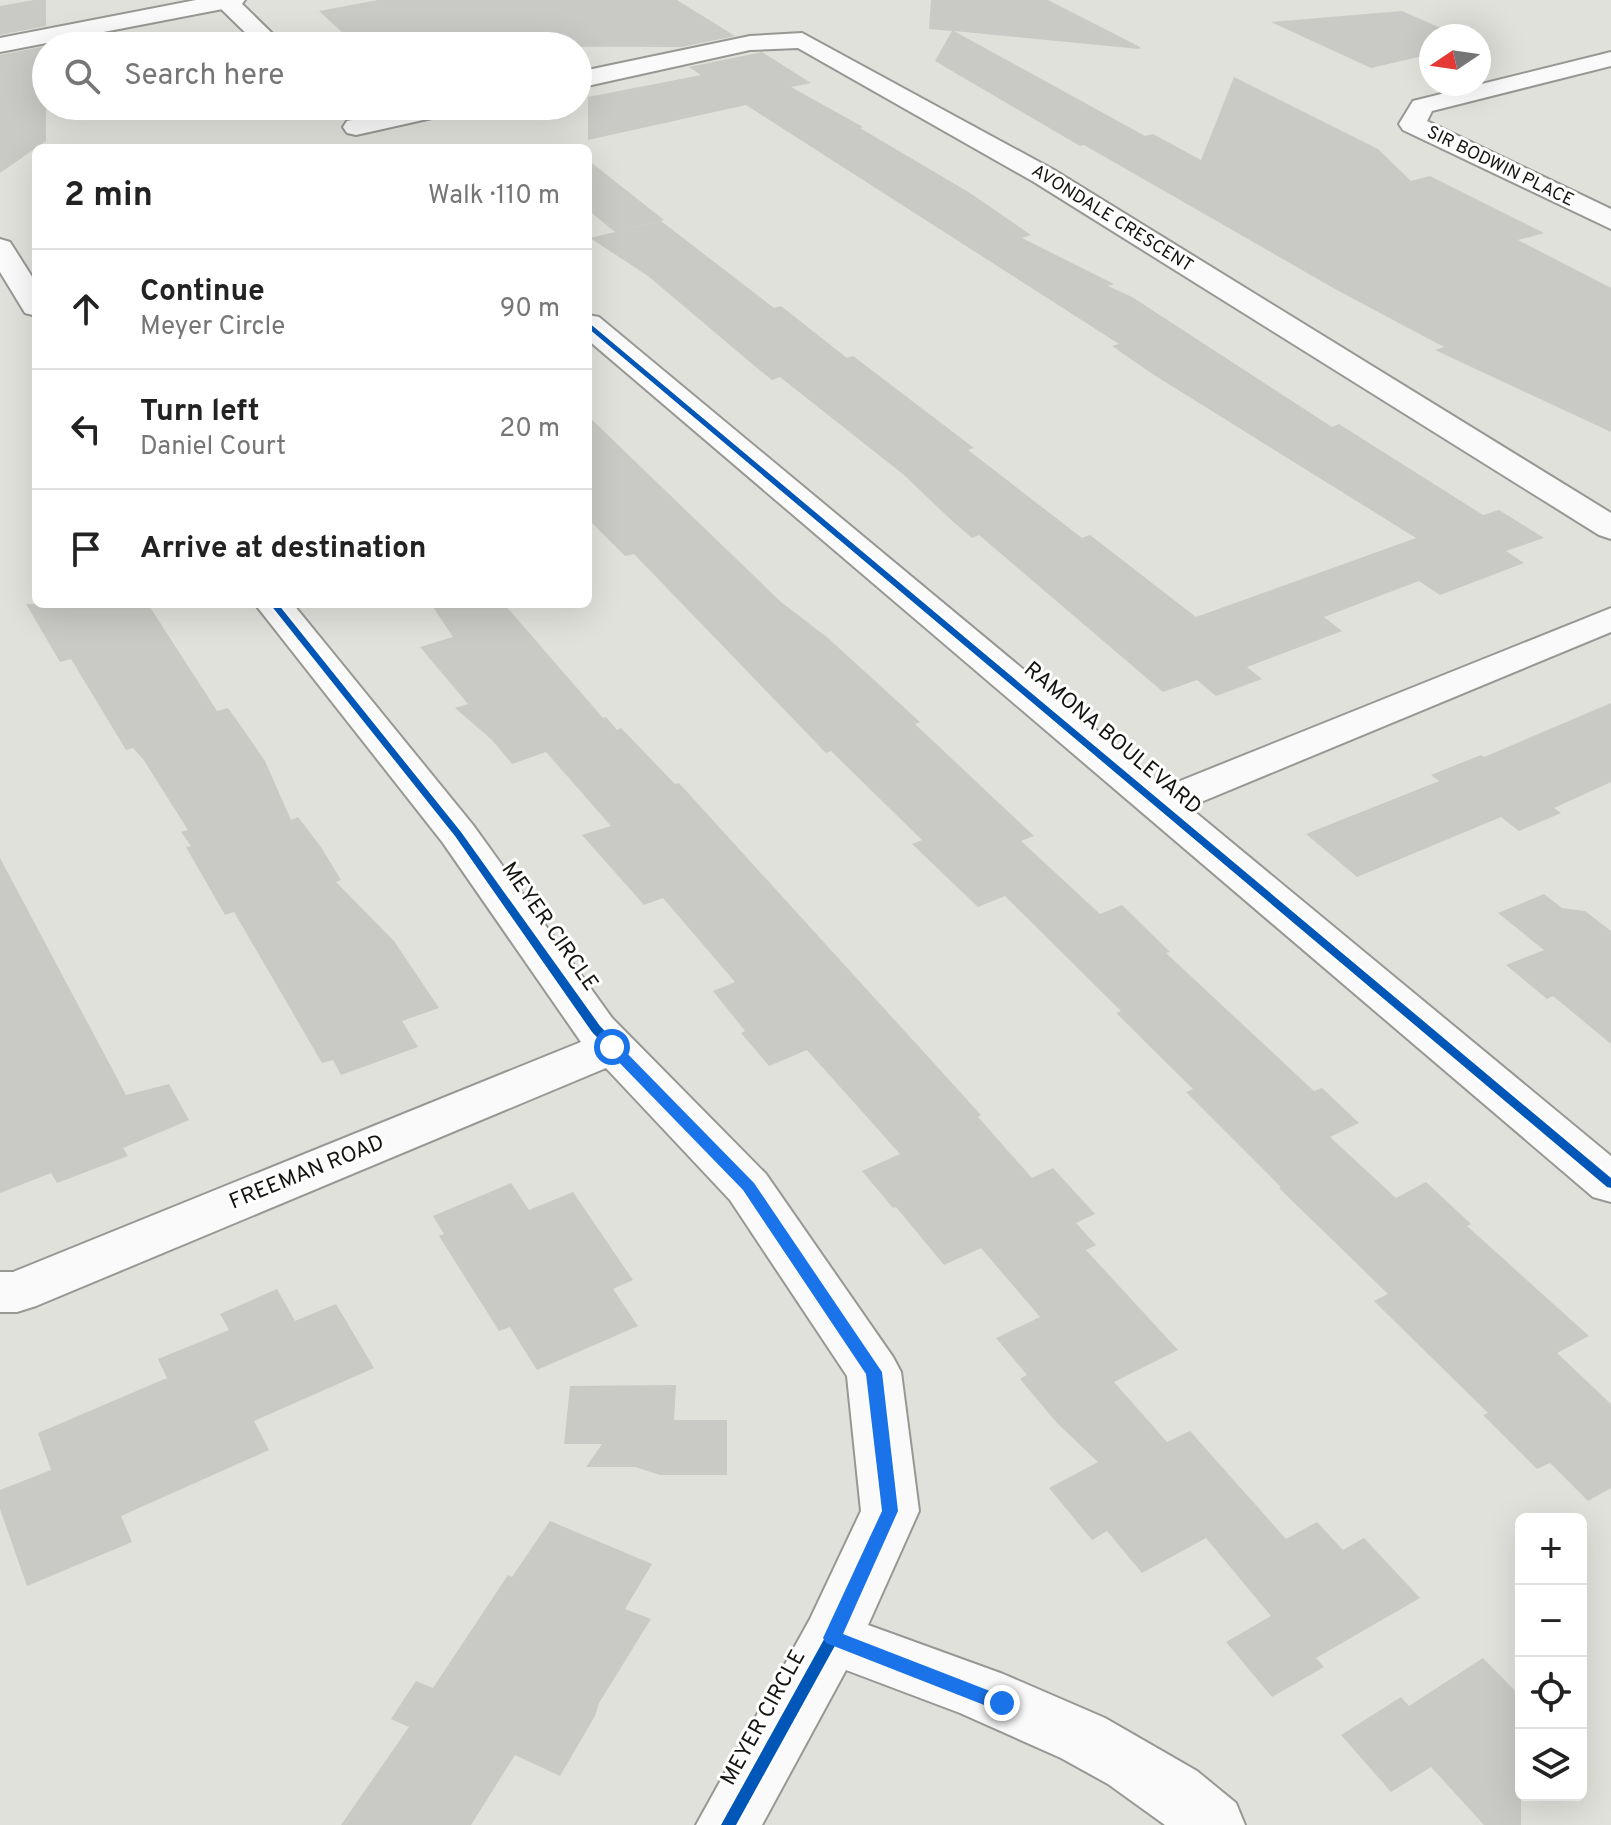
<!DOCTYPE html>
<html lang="en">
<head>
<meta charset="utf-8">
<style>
	body { margin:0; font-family:Overpass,sans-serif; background:#f2f2f2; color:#222 }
	.controls { position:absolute; right:24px; bottom:24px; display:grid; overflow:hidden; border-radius:12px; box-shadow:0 8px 32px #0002 }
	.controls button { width:72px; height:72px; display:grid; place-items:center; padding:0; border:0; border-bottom:2px solid #e0e0e0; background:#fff; color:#222; font:40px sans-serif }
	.compass { position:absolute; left:1419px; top:24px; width:72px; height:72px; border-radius:50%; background:#fff; box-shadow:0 8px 32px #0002; rotate:257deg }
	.stop { position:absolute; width:24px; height:24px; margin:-18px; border:6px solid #1a73e8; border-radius:50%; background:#fff }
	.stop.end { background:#1a73e8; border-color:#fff; box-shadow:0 2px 8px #0008 }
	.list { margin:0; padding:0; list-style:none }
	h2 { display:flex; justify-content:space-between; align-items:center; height:104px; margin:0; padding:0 32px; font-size:34px }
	h2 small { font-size:26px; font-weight:400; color:#767676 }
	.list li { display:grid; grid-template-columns:52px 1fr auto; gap:24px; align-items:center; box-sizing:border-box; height:120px; padding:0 32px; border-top:2px solid #e0e0e0 }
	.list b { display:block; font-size:30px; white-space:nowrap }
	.list p { margin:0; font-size:26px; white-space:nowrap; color:#767676 }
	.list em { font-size:26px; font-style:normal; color:#767676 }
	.icon { flex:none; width:44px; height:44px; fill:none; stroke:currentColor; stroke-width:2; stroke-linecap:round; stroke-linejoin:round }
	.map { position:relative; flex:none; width:1611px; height:1825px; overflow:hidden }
	.search { position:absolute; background:#fff; box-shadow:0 8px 32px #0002; left:32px; top:32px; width:560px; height:88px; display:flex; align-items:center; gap:20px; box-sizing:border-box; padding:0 28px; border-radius:44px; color:#767676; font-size:30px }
	.panel { position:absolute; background:#fff; box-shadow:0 8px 32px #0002; left:32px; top:144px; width:560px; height:464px; border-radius:12px }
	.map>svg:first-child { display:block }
	.building { fill:#c9c9c5 }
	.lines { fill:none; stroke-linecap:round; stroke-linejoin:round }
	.minor-casing { stroke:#979793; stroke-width:4 }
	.tertiary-casing { stroke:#979793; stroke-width:4 }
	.minor { fill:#fafafa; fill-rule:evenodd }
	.tertiary { fill:#fafafa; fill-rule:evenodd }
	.cycleway-casing { stroke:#fff; stroke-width:5 }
	.cycleway { fill:#0057b8; fill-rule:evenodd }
	.route { fill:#1a73e8 }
	.labels { text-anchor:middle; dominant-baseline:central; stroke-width:6; stroke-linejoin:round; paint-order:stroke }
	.far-street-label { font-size:18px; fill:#141410; stroke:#fff }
	.street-label { font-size:22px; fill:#141410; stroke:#fff }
</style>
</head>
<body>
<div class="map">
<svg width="1611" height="1825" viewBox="0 0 1611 1825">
	<rect width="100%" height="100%" fill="#e1e1dc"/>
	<!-- building -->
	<path class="building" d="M34 0H46V26L0 35V6Z
		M378 0H677L735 36 682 47 357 46 319 11Z
		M931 0H1048L1140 47 1139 49 954 31 1145 136 1153 134 1201 160 1234 77 1378 149 1411 181 1430 176 1544 233 1518 240 1611 288V432L1435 350 1444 347 1335 289 1084 145 1080 146 935 61 952 31 929 29Z
		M1402 11 1459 36H1431V54L1371 68 1271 22Z
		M46 46V141L0 173V55Z
		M762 52 811 83 791 87 863 127 860 128 970 193 1031 235 1022 238 1114 284 1108 286 1132 297 1332 427 1339 424 1483 515 1499 510 1544 538 1506 551 1524 563 1440 595 1419 581 1324 617 1342 631 1247 667 1262 679 1216 696 1197 680 1163 692 979 535 972 538 950 519 904 475 780 377 772 380 757 368 648 276 590 238 661 221 774 308 781 306 847 358 853 356 974 448 968 450 1082 538 1090 535 1196 617 1416 538 1154 375 1112 346 1119 344 746 105 588 140V97L701 75 689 67Z
		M588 160 664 220 615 232 588 210Z
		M588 416 781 602 828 638 920 722 915 724 1034 836 1021 841 1100 914 1122 905 1170 952 1166 953 1314 1091 1322 1088 1359 1123 1330 1137 1396 1198 1426 1182 1471 1224 1467 1226 1589 1336 1557 1353 1611 1404V1488L1588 1501 1550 1463 1537 1469 1483 1415 1488 1413 1374 1301 1388 1294 1279 1188 1281 1187 1186 1092 1193 1089 1116 1013 1121 1011 1005 896 978 907 912 844 922 840 831 751 826 753 634 554 625 556 588 519Z
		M26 604H148L217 711 228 708 243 729 265 761 291 820 298 817 321 847 341 880 336 882 394 941 439 1008 402 1021 418 1047 341 1075 333 1060 322 1063 234 912 225 915 186 847 191 846 181 832 188 830 143 759 133 748 126 750 71 659 60 662Z
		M431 604H504L603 718 606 717 617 730 621 728 675 784 679 783 981 1115 978 1117 1032 1178 1053 1168 1095 1214 1076 1223 1096 1245 1086 1250 1178 1350 1114 1382 1167 1442 1190 1431 1286 1539 1317 1522 1343 1550 1364 1538 1420 1598 1316 1658 1324 1667 1272 1697 1226 1642 1271 1616 1206 1538 1142 1573 1107 1531 1092 1540 1049 1488 1098 1462 1057 1423 1020 1379 1027 1375 996 1338 1040 1317 981 1248 944 1265 896 1207 893 1208 862 1171 900 1154 807 1050 769 1066 741 1033 745 1031 713 991 735 982 663 898 644 905 582 835 611 826 546 752 512 764 492 740 455 708 468 704 420 647 453 637Z
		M1611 703V782L1554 808 1561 813 1519 831 1501 817 1357 877 1306 834 1439 781 1431 775 1481 755 1484 757Z
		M0 858 126 1095 169 1084 189 1120 123 1148 128 1156 57 1183 51 1173 0 1193Z
		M1544 894 1562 908 1585 911 1611 931V1044L1553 996 1547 999 1506 965 1544 950 1498 913Z
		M511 1183 529 1210 573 1192 633 1280 613 1289 638 1326 537 1370 510 1327 499 1331 439 1236 444 1234 433 1216Z
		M277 1289 295 1321 336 1304 374 1368 254 1421 269 1450 121 1516 132 1542 27 1586 0 1509V1490L51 1470 38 1433 167 1378 158 1359 229 1330 220 1314Z
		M676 1385 674 1420H727V1475H660L635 1467H586L602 1444H564L570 1386Z
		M550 1521 652 1564 625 1609 651 1619 599 1703 595 1716 560 1776 515 1755 471 1825H341L409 1727 391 1719 416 1681 433 1688 508 1575 512 1577Z
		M1483 1658 1521 1697V1825H1484L1431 1767 1391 1792 1341 1735 1401 1697 1409 1706Z"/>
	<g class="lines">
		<defs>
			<path id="minor" d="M212 0H238L285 46H259Z
				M802 33 1054 170 1611 513V539L1599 535 1034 182 798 48 750 50 578 88V72L750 36Z
				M1611 52V66L1432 111 1427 121 1611 209V229L1403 130 1399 124 1413 101Z
				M418 106H467L463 111 356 135 347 133 343 127 347 121Z
				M0 239 10 242 36 283V316L25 313 0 272Z
				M588 315 599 317 1165 787 1611 608V632L1189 807 1611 1156V1202L1593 1197 588 340Z
				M255 604H293L473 825 612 1018 766 1174 893 1357 901 1372 919 1511 868 1625 1003 1674 1105 1718 1197 1771 1236 1803 1245 1825H1165L1108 1784 1061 1758 960 1713 846 1670 762 1825H696L810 1619 861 1511 847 1376 730 1200 606 1068 36 1306 17 1312H0V1272H13L581 1042 443 843Z"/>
			<path id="tertiary" d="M196 0H245L241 5 233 7 0 52V38Z"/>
		</defs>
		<!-- minor casing -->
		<use href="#minor" class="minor-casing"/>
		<!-- tertiary casing -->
		<use href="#tertiary" class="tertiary-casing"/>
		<!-- minor -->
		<use href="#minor" class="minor"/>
		<!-- tertiary -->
		<use href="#tertiary" class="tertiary"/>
		<defs>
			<path id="cycleway" d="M588 322 1611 1178V1188L1607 1187 588 328Z
				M270 604H278L461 832 600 1026 752 1184 880 1372 897 1511 837 1642 736 1825H721L827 1634 883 1511 868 1373 744 1190 592 1032 455 836Z"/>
		</defs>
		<!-- cycleway casing -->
		<use href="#cycleway" class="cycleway-casing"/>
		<!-- cycleway -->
		<use href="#cycleway" class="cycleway"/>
	</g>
	<!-- route -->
	<path class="route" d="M612 1042 617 1043 754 1183 882 1372 898 1511 843 1634 1008 1698 1011 1703 1008 1709 1002 1712 826 1643 823 1638 882 1511 866 1374 743 1190 607 1050 605 1047Z"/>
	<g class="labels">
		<!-- far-street labels -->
		<g class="far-street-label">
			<text transform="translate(1500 167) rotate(26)">SIR BODWIN PLACE</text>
			<text transform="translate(1112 219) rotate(32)">AVONDALE CRESCENT</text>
		</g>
		<!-- street labels -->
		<g class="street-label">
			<text transform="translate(1112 739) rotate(40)">RAMONA BOULEVARD</text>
			<text transform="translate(549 927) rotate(55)">MEYER CIRCLE</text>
			<text transform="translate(307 1173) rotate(-22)">FREEMAN ROAD</text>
			<text transform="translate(764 1718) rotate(-61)">MEYER CIRCLE</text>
		</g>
	</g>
</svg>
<div class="controls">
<button>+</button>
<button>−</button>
<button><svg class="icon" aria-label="locate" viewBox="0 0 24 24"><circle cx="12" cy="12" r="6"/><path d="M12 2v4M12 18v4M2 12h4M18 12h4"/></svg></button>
<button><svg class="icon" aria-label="layers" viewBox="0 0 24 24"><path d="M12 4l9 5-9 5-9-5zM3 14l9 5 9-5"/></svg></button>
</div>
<svg class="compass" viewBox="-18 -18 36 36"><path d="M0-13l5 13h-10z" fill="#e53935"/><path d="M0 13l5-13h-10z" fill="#767676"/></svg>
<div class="stop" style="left:612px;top:1047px"></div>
<div class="stop end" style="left:1002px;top:1703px"></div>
<div class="search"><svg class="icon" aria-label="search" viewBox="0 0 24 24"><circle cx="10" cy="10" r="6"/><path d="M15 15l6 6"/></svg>Search here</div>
<section class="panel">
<h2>2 min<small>Walk · 110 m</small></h2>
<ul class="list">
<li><svg class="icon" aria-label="ahead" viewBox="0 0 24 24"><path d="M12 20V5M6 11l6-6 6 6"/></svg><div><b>Continue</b><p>Meyer Circle</p></div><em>90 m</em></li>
<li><svg class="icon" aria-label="left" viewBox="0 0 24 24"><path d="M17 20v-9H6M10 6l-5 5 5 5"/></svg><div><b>Turn left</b><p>Daniel Court</p></div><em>20 m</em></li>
<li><svg class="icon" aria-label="arrive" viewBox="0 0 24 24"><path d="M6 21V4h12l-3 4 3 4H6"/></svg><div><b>Arrive at destination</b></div></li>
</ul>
</section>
</div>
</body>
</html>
